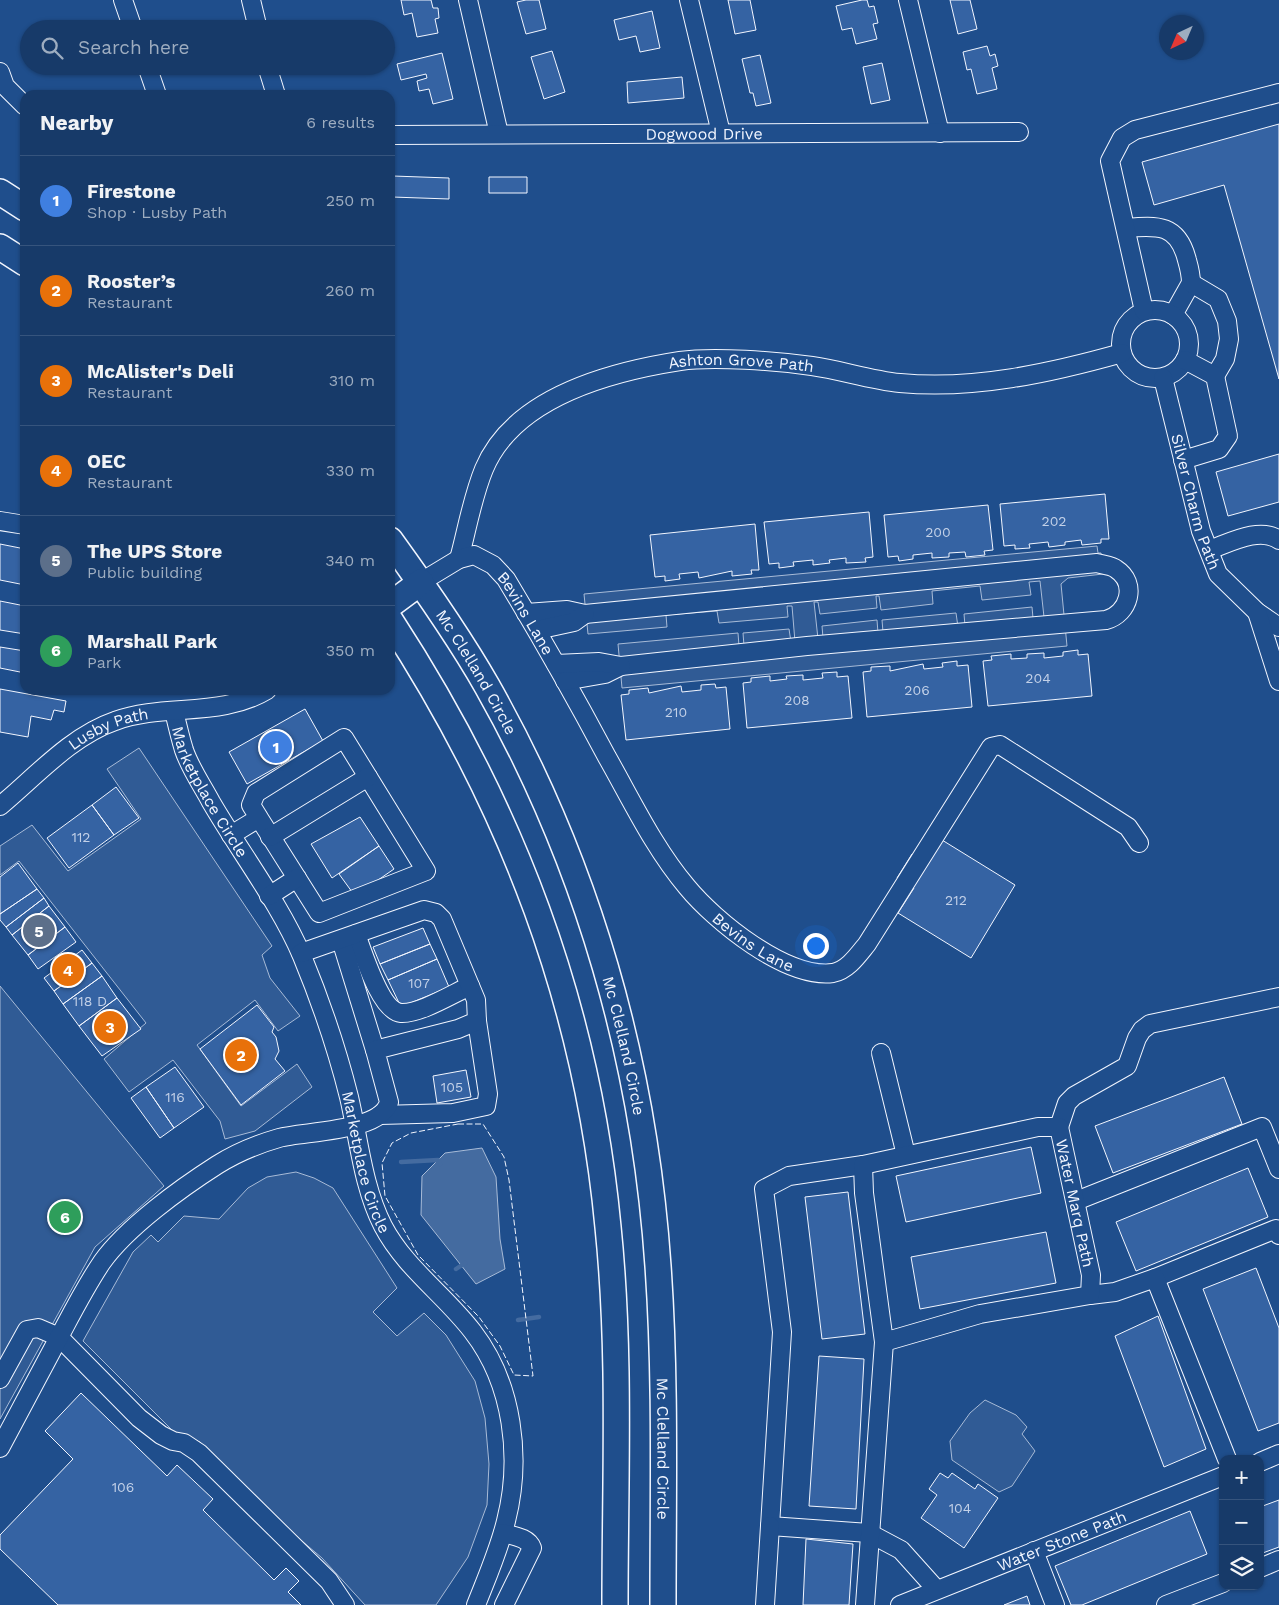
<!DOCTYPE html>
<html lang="en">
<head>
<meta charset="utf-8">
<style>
	body { margin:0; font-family:"Work Sans",sans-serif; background:#244571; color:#f1f3f6 }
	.controls { position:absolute; right:15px; bottom:15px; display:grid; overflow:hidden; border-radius:10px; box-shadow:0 1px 4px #0004 }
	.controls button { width:45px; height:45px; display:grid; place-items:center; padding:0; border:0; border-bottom:1px solid #36547d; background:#173a69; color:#f1f3f6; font:25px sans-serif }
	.compass { position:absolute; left:1159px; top:15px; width:45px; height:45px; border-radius:50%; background:#173a69; box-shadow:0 1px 4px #0004; rotate:224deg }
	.you { position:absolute; left:815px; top:945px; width:18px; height:18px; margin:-12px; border:4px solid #fff; border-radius:50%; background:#1a73e8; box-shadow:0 0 0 8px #1a73e833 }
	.badge { display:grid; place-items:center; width:32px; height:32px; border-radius:50%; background:#bca0f2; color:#fff; font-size:16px; font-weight:700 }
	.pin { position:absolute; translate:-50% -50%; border:2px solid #fff; box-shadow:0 1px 5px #0006 }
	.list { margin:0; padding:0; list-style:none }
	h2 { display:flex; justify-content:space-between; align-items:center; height:65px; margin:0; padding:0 20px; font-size:21px }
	h2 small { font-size:16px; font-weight:400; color:#9eadc0 }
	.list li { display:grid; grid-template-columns:32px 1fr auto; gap:15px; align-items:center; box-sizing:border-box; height:90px; padding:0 20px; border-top:1px solid #36547d }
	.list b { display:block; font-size:19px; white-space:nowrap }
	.list p { margin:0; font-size:16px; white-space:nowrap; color:#9eadc0 }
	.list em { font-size:16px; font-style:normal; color:#9eadc0 }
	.icon { flex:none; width:28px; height:28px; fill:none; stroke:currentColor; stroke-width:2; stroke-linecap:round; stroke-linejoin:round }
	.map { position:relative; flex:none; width:1279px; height:1605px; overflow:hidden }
	.search { position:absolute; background:#173a69; box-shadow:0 1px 4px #0004; left:20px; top:20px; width:375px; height:55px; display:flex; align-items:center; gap:12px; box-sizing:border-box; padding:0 18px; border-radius:28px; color:#9eadc0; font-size:19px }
	.panel { position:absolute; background:#173a69; box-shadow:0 1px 4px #0004; left:20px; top:90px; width:375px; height:605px; border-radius:15px }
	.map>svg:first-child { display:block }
	.built { fill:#305b95; stroke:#a8bbd7; fill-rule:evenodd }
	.water { fill:#446ba0; stroke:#a8bbd7 }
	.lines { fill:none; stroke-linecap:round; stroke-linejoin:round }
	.stream { stroke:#446ba0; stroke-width:4.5 }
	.building { fill:#3563a3; stroke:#f2f6ff }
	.minor-casing { stroke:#f2f6ff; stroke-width:20 }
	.highway-casing { stroke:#f2f6ff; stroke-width:28 }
	.minor { stroke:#1f4e8c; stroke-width:18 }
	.highway { stroke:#1f4e8c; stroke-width:25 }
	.fence { stroke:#f2f6ff; stroke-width:1; stroke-dasharray:6 2.5; stroke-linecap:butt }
	.labels { text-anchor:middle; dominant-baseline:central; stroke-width:4; stroke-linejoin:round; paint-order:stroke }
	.number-label { font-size:14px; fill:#c3d1e8 }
	.street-label { font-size:16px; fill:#f2f6ff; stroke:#1f4e8c }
</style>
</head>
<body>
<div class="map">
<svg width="1279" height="1605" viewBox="0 0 1279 1605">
	<rect width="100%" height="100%" fill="#1f4e8c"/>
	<!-- built -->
	<path class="built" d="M1097 546 1098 553H1101L1103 574 1068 578 1061 584 1067 646 622 688 618 644 738 633 739 646H744L743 633 789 629 791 642H795L792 606H787L788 617 719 623 717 611 666 615 667 627 588 634 584 594ZM1040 581 1044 617 1033 618 1032 607 964 614 965 626 958 627 956 613 882 620 883 632 878 633 877 620 822 626 823 638 818 639 814 602H818L820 614 877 608 876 596H879L881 610 933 604 932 591 980 586 982 600 1031 595 1029 582Z
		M139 748 272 946 262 955 270 978 300 1016 278 1031 255 1000 197 1045 241 1106 297 1064 312 1087 255 1131 225 1139 220 1121 173 1060 129 1092 104 1059 146 1023 19 861 0 875V846L32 825 68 871 141 819 107 769Z
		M0 986 164 1186 95 1247 0 1419Z
		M296 1172 314 1178 333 1188 397 1288 373 1312 397 1336 424 1313 446 1335 475 1381 485 1418 489 1464 487 1505 468 1557 436 1605H365L322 1558 289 1530 200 1442 175 1433 83 1341 133 1252 151 1235 158 1242 184 1216 219 1219 248 1188 267 1177Z
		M985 1400 1016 1415 1027 1427 1022 1434 1035 1451 1012 1486 999 1492 952 1460 950 1441 970 1413Z"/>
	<!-- water -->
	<path class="water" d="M482 1148 496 1177 500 1239 505 1269 476 1284 421 1215 422 1176 445 1153Z"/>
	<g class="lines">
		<!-- stream -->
		<path class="stream" d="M401 1162 438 1160 440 1164
			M456 1269 465 1263
			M518 1320 539 1317"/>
	</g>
	<!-- building -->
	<path class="building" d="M401 0H431L433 8H438L439 18 435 19 438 33 417 37 412 13 404 15Z
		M526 0H539L546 29 526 34 517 2Z
		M728 0H750L756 30 735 34Z
		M862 0H867L869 7 874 6 878 23 873 24 877 39 856 44 852 28 842 30 836 6Z
		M950 0H970L977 29 958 34Z
		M652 11 660 48 640 52 636 36 619 40 614 20Z
		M987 46 990 56 995 54 998 66 992 68 997 89 977 94 971 69 967 70 963 52Z
		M552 51 565 92 544 99 531 57Z
		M442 53 453 99 433 104 429 89 419 91 417 81 427 78 426 74 401 80 397 64Z
		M760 55 771 103 756 106 753 93H750L742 59Z
		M882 63 890 100 871 104 863 67Z
		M682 77 684 98 628 103 627 82Z
		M1279 124V379L1224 185 1154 205 1142 162Z
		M393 176 449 178V199L392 197Z
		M489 177H527V193H489Z
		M1279 454V502L1228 516 1216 472Z
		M1105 494 1109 539H1101V543L1082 545 1081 540 1065 542V545L1049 547 1048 542 1029 544 1030 548 1015 549V545L1004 546 1000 504Z
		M988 505 993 550 984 551 985 555 966 557 965 552 949 553V557L932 558V553L913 555V559L899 561 898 556 888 557 884 515Z
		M869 512 873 557 865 558 866 562 846 563V558L829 560 830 563 813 565V560L793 562 794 566 779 568V563L769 564 764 522Z
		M755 524 759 570H751L752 574 732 576V571L699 578 698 572 679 574 680 579 665 581V576L655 577 650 535Z
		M0 544 25 549V585L0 580Z
		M0 601 25 606V634L0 630Z
		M0 647 25 651V673L0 668Z
		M1078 650V655L1088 654 1092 696 988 706 983 661 992 660 991 656 1011 654V659L1027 658V654L1044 653V658L1063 656V652Z
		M957 661V666L968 665 972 707 867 717 863 672 871 671V667L890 666V671L923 664 924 669 943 667 942 663Z
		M837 672V677L848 676 852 718 747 728 743 683 751 682V678L770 676V681L787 679 786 676 803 675V680L823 678 822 673Z
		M715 684 716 688 726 687 730 729 626 740 621 695 629 694V690L648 688 649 693 681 686 682 692 701 690V685Z
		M0 689 66 701 64 712 54 710 51 720 31 716 28 737 0 732Z
		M305 709 323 741 247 784 229 752Z
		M116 787 139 818 114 835 92 805Z
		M92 805 114 835 69 868 47 838Z
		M360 817 379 846 332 878 311 844Z
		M942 840 1015 885 971 958 898 913 914 888 897 878 912 854 928 864Z
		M379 846 394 869 355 896 339 874Z
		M18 863 37 889 0 914V877Z
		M37 889 44 898 6 927 0 920V914Z
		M44 898 49 906 12 935 6 927Z
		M49 906 65 927 28 955 12 935Z
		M65 927 76 942 38 969 28 955Z
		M423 928 430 944 380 964 373 947Z
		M430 944 437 959 388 980 380 964Z
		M82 950 92 963 54 991 44 978Z
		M437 959 449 987 401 1007 388 980Z
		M92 963 102 976 63 1004 54 991Z
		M102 976 117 998 79 1026 63 1004Z
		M117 998 141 1029 102 1056 79 1026Z
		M257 1005 274 1027 272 1032 276 1037 279 1051 275 1059 285 1071 241 1105 200 1049Z
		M175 1067 204 1107 174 1128 146 1087Z
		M466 1070 471 1097 437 1103 433 1076Z
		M1224 1077 1242 1124 1113 1173 1095 1126Z
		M146 1087 174 1128 160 1138 131 1098Z
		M1031 1147 1041 1193 906 1222 896 1176Z
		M1248 1168 1268 1217 1136 1271 1116 1222Z
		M848 1192 865 1334 822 1339 805 1197Z
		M1046 1232 1056 1283 920 1309 911 1257Z
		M1256 1268 1279 1328V1423L1258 1431 1203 1289Z
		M1158 1316 1206 1449 1164 1467 1115 1336Z
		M819 1356 864 1359 856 1509 809 1506Z
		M81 1393 167 1476 177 1465 213 1499 203 1510 274 1580 286 1568 299 1581 288 1592 301 1605H58L0 1549V1535L73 1459 45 1431Z
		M940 1473 948 1478 952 1473 975 1489 978 1484 998 1498 964 1548 921 1518 937 1495 929 1489Z
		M1279 1500V1547L1260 1554V1507Z
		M1190 1511 1207 1554 1082 1605H1071L1055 1566Z
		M806 1539 853 1544 849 1605H803Z
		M1027 1596 1030 1605H1004Z"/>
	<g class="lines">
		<defs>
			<g id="minor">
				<path d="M123 0 133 29"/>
				<path d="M251 0 258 29"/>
				<path d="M468 0 499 134"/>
				<path d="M689 0 721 133"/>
				<path d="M908 0 940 133"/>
				<path d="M147 66 157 95"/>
				<path d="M267 66 276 95"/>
				<path d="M0 72 5 86 25 106"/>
				<path id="s1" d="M390 135 1019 132"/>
				<path d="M1126 228C1158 225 1178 224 1187 260 1189 267 1191 275 1191 283L1173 315"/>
				<path d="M1191 283 1218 299 1227 321 1229 339 1225 359 1215 376"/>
				<circle cx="1155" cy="344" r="34"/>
				<path d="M1144 311 1110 161 1122 138 1135 130 1279 93"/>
				<path id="s2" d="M1163 378 1201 531 1218 574 1257 612 1279 627"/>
				<path d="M1183 460 1219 449 1228 436 1215 376 1185 360"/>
				<path d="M0 521 25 525"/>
				<path d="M1209 550C1229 543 1260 526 1279 540"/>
				<path id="s3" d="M459 559C467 530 472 498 484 469 514 397 609 372 680 361 713 356 777 361 812 366 841 370 870 380 900 383 974 390 1051 373 1122 353"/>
				<path id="s4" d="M421 582 459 559 474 555 493 565 506 579C541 637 575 697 607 757 632 801 654 848 687 887 715 921 786 979 833 973 848 970 858 955 867 944L991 747 1000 745 1128 827 1139 843"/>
				<path d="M1257 612 1279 681"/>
				<path d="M526 613 567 610 585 614 1097 563C1103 565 1111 565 1116 569 1138 583 1129 614 1106 620L807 646 621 666 605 674 565 681"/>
				<path d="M537 630 574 622 585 614"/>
				<path d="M556 664 599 662 621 666"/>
				<path id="s5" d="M174 711C177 724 180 737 184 750 190 768 202 785 211 802 240 852 280 904 302 956 321 1002 337 1049 349 1097 359 1140 363 1187 383 1226 405 1268 445 1295 473 1332 513 1384 522 1458 506 1521 499 1550 487 1577 476 1605"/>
				<path id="s6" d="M0 806C35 777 71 736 115 721 164 703 221 718 267 690"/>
				<path d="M231 835 259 818 251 805 256 793 344 738 426 871 319 913 259 818"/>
				<path d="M270 837 368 777"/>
				<path d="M269 896 297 878"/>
				<path d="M356 934C363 952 380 1011 401 1013 420 1014 452 994 470 986"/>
				<path d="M341 940 375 1050"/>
				<path d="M881 1053 906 1155"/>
				<path d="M380 1115 453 1113 486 1106 488 1094 477 1021"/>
				<path d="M1059 1127 1067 1103 1074 1096 1127 1066 1137 1038 1142 1030 1150 1024 1279 997"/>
				<path d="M863 1165 789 1176 764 1189 782 1332 770 1526 869 1533 901 1550 936 1589"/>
				<path d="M1076 1201 1262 1127 1279 1169"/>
				<path d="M1155 1278 1276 1229 1279 1235"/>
				<path d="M1090 1295 1115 1292 1155 1278 1227 1459"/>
				<path d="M0 1379 27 1330 38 1328 59 1337 139 1418 161 1435 173 1441 184 1443 199 1453 329 1581 345 1605"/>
				<path d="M0 1448C19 1412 38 1377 57 1341 71 1315 85 1287 102 1262 127 1227 181 1188 217 1165 236 1153 258 1144 279 1138 305 1131 382 1132 389 1102L375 1050 458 1029 477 1021 476 1000 442 919 436 913 424 910 301 953"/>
				<path d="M1260 1462 1279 1454"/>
				<path d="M503 1533C513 1536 528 1537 532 1548L504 1605"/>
				<path d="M1034 1551 1055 1605"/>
				<path d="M1260 1568 1279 1560"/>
				<path d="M765 1605 770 1526"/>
				<path id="s7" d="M865 1605 884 1342 864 1193 863 1165 1038 1127H1059L1091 1275 1090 1295 980 1314 884 1342"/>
				<path id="s8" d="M900 1605 1223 1476"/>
				<path d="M1166 1605 1223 1583"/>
			</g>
			<g id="highway">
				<path d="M0 192 25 208"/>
				<path d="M0 247 25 263"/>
				<path id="s9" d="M390 540C424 587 458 635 487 686 588 864 644 1062 658 1266 666 1379 663 1492 663 1605"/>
				<path d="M390 605 421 582"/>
				<path d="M390 620C512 807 587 1004 608 1227 621 1353 615 1479 615 1605"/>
			</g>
		</defs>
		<!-- minor casing -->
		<use href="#minor" class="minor-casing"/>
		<!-- highway casing -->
		<use href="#highway" class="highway-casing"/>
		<!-- minor -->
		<use href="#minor" class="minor"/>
		<!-- highway -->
		<use href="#highway" class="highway"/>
		<!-- fence -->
		<path class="fence" d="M458 1124H483L504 1157 509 1180 533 1376 514 1375 500 1346 479 1317 418 1255 385 1196 382 1163 392 1143 411 1133Z"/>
	</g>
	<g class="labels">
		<!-- number labels -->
		<g class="number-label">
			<text x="1054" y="521">202</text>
			<text x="938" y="532">200</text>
			<text x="1038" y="678">204</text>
			<text x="917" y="690">206</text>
			<text x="797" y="700">208</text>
			<text x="676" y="712">210</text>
			<text x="81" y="837">112</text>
			<text x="956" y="900">212</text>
			<text x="419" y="983">107</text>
			<text x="90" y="1001">118 D</text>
			<text x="452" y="1087">105</text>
			<text x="175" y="1097">116</text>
			<text x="123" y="1487">106</text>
			<text x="960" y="1508">104</text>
		</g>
		<!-- street labels -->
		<g class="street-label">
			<text stroke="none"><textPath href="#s1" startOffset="314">Dogwood Drive</textPath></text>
			<text stroke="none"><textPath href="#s3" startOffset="388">Ashton Grove Path</textPath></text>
			<text stroke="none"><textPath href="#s2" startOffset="128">Silver Charm Path</textPath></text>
			<text stroke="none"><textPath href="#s4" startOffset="140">Bevins Lane</textPath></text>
			<text stroke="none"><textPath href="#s9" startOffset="158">Mc Clelland Circle</textPath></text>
			<text stroke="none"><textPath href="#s6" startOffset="135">Lusby Path</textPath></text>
			<text stroke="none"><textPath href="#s5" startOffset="89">Marketplace Circle</textPath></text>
			<text stroke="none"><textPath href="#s4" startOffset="545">Bevins Lane</textPath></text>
			<text stroke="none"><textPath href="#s9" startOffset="562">Mc Clelland Circle</textPath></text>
			<text stroke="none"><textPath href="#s5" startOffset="494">Marketplace Circle</textPath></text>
			<text stroke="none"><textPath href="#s7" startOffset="720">Water Marq Path</textPath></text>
			<text stroke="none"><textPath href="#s9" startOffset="968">Mc Clelland Circle</textPath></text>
			<text stroke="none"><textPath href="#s8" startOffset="174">Water Stone Path</textPath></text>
		</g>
	</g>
</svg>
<div class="controls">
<button>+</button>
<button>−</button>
<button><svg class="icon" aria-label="layers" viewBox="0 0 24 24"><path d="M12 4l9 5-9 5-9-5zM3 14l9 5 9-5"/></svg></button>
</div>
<svg class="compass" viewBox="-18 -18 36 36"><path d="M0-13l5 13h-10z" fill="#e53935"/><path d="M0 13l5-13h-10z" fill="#9eadc0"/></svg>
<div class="you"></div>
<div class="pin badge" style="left:276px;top:747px;background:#3f7fe0">1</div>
<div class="pin badge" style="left:241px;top:1055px;background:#e8710a">2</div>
<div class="pin badge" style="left:110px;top:1027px;background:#e8710a">3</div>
<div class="pin badge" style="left:68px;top:970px;background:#e8710a">4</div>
<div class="pin badge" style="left:39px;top:931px;background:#5c6f8a">5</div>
<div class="pin badge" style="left:65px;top:1217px;background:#2e9e5b">6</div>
<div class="search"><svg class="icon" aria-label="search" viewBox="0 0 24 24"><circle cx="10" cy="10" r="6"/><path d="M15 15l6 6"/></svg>Search here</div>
<section class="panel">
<h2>Nearby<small>6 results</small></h2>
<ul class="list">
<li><span class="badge" style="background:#3f7fe0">1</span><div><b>Firestone</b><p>Shop · Lusby Path</p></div><em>250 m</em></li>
<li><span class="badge" style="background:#e8710a">2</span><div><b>Rooster’s</b><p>Restaurant</p></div><em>260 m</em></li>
<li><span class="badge" style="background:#e8710a">3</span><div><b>McAlister's Deli</b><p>Restaurant</p></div><em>310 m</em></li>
<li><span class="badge" style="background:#e8710a">4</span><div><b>OEC</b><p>Restaurant</p></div><em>330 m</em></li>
<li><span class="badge" style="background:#5c6f8a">5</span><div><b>The UPS Store</b><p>Public building</p></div><em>340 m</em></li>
<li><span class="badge" style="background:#2e9e5b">6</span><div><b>Marshall Park</b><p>Park</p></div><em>350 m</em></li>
</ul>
</section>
</div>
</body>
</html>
